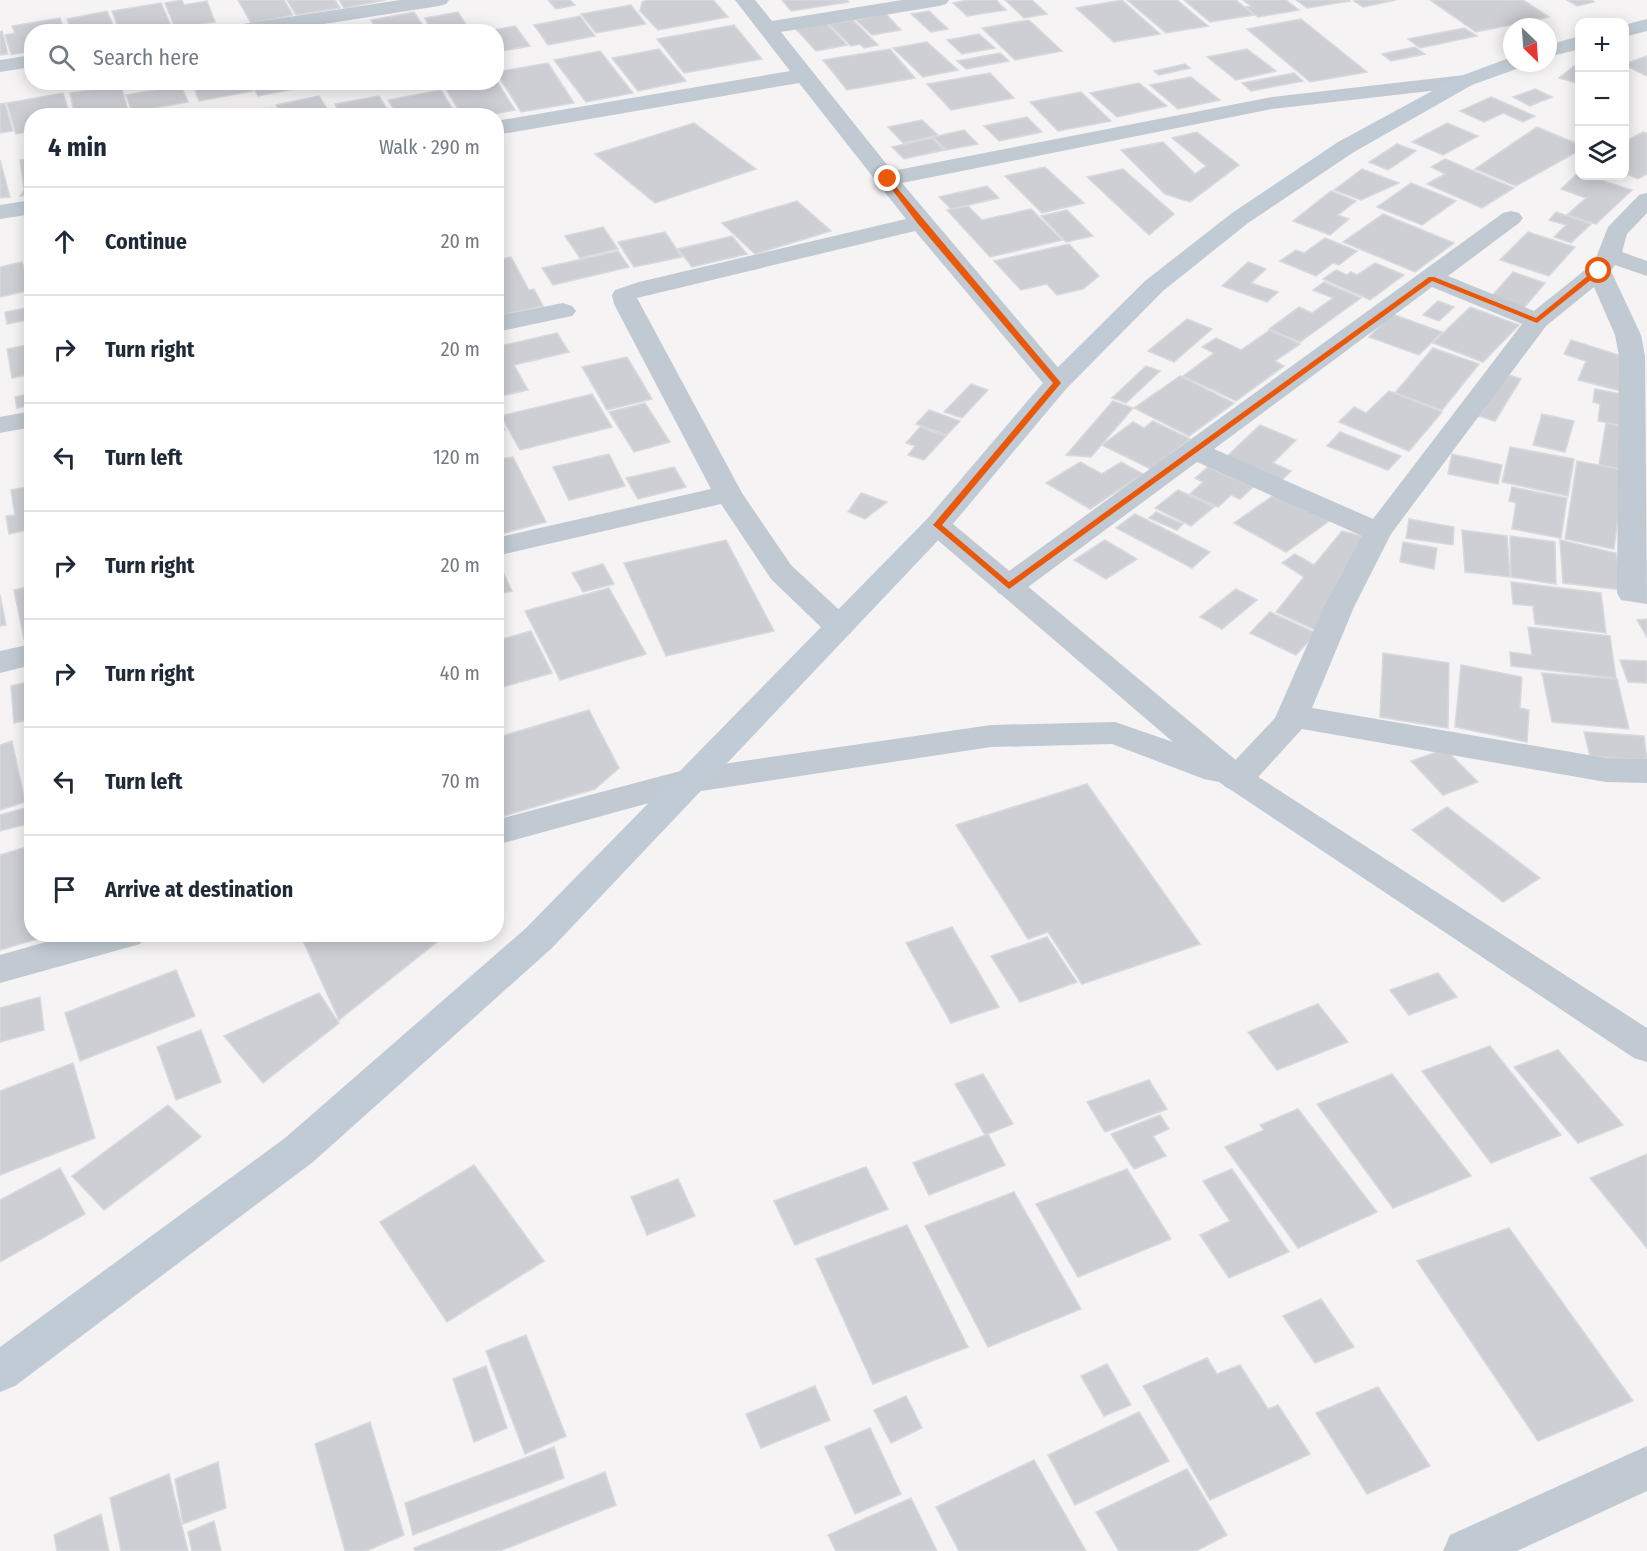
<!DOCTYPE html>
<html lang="en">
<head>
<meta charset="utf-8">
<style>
	body { margin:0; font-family:"Fira Sans Condensed",sans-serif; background:#f2f2f3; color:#1f2937 }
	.controls { position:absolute; right:18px; top:18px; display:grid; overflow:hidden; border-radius:12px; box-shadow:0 3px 15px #0003 }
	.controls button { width:54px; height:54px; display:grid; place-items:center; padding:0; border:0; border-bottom:2px solid #e0e1e3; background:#fff; color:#1f2937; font:30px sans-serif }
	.compass { position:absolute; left:1503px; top:18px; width:54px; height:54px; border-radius:50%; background:#fff; box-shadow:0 3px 15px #0003; rotate:155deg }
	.stop { position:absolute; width:18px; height:18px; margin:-14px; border:4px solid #ea580c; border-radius:50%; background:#fff }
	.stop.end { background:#ea580c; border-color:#fff; box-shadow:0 2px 6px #0008 }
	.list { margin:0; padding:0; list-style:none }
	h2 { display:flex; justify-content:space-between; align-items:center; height:78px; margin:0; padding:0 24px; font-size:26px }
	h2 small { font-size:20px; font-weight:400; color:#747a83 }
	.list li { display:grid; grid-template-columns:39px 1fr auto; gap:18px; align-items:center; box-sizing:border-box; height:108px; padding:0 24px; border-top:2px solid #e0e1e3 }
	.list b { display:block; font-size:22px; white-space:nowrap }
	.list em { font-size:20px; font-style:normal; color:#747a83 }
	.icon { flex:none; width:33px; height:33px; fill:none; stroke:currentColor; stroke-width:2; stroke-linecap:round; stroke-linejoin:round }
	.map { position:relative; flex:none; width:1647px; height:1551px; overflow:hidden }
	.search { position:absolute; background:#fff; box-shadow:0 3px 15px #0003; left:24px; top:24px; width:480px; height:66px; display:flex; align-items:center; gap:15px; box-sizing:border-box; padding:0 21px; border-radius:24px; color:#747a83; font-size:22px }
	.panel { position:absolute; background:#fff; box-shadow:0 3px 15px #0003; left:24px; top:108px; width:480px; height:834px; border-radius:24px }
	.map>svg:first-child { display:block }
	.building { fill:#cdcfd5; stroke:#d7d9de; stroke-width:1.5 }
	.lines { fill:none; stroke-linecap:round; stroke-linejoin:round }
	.minor { fill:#c1cad2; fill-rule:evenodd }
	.tertiary { fill:#c1cad2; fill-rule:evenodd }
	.secondary { fill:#c1cbd6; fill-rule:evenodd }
	.route { fill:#ea580c }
</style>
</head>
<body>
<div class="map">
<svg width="1647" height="1551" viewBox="0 0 1647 1551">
	<rect width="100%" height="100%" fill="#f5f3f3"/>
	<!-- building -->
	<path class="building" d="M182 0 184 5 207 1 215 22 175 28 165 3Z
		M238 0H284L293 15 251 23Z
		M287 0H335L340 8 296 15Z
		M339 0H386L344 8Z
		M548 0H570L575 5 556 9Z
		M647 0H713L728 17 658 30 640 11 642 2Z
		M782 0H847L849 2 791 11Z
		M968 0H996L1006 10 967 16 953 3Z
		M1005 0H1032L1047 14 1024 18Z
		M1122 0 1160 34 1114 42 1076 8Z
		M1127 0H1177L1208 26 1166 33Z
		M1184 0H1236L1254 15 1210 22Z
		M1243 0H1286L1299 10 1258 17 1246 7 1251 6Z
		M1296 0H1349L1350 1 1307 8Z
		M1357 0H1396L1363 7 1354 1Z
		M1430 0H1523L1549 17 1476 32Z
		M1567 0H1591L1594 2 1577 6Z
		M161 3 172 28 149 32H120L112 11Z
		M631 5 646 24 596 33 581 14Z
		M107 11 116 32H72L67 19Z
		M929 11 948 29 931 32 911 14Z
		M414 12 427 32H378L371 20Z
		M458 12 470 31 432 32 425 18Z
		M886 14 901 30 872 35 856 20Z
		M580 16 595 36 548 45 534 25Z
		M60 18 65 32H32V51L11 55 5 35 15 33 12 26Z
		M1301 19 1367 72 1310 82 1247 29Z
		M853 20 878 45 864 48 860 44 851 46 829 24Z
		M1029 20 1062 51 1015 60 982 28Z
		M825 22 847 45 816 51 795 28Z
		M734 25 762 59 684 73 657 39Z
		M515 26 530 46 496 52V32H483Z
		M1464 28 1477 36 1420 48 1408 39Z
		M2 31 8 54 0 55V32Z
		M979 34 995 48 962 54 947 40Z
		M927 42 958 70 923 77 893 48Z
		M1415 47 1425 54 1391 61 1382 54Z
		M659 49 686 81 638 91 612 58Z
		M890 49 915 78 847 90 823 60Z
		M1247 49 1276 71 1236 80 1207 57Z
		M600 51 633 93 586 102 554 60Z
		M1000 53 1009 61 966 69 957 61Z
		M1647 56V76L1624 65V64Z
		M548 63 574 103 521 112 496 72Z
		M1185 64 1190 68 1159 75 1154 71Z
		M1574 66 1580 68V84L1559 78Z
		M990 73 1014 98 951 110 927 84Z
		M1294 73 1303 81 1251 91 1242 83Z
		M1191 77 1220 100 1178 109 1150 85Z
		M496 80 515 110 484 116H462L446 89 478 82H496Z
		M192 82H249L253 91 199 101Z
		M251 82H313L315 85 258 96Z
		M1139 83 1167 106 1117 117 1090 93Z
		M121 85 129 115 75 116 70 93Z
		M181 85 188 102 132 112 126 95Z
		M1535 89 1552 97 1530 106 1513 97Z
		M441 90 457 116H398L388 100Z
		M1081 92 1111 121 1058 131 1030 102Z
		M63 93 70 116H32V131L16 134 7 103Z
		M319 96 327 109 282 116 276 105Z
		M379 96 391 116H341L335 104Z
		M1491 97 1535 116 1523 122 1503 113 1484 122 1460 111Z
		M5 103 13 131 0 133V104Z
		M272 108 277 116H233Z
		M1027 117 1042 132 999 141 984 126Z
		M922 120 938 135 903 143 888 127Z
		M694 123 756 169 655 203 595 154Z
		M1447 123 1478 136 1443 155 1412 142Z
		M1537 127 1580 145V150L1516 186 1475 169Z
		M964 130 978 144 946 150 933 137Z
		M1197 132 1239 165 1190 202 1165 194 1121 150 1163 142 1195 174 1206 166 1172 138Z
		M1643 132 1647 133V174L1638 179 1624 173V142Z
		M932 138 944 150 904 159 892 147Z
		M1397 144 1416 151 1388 170 1369 162Z
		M32 158V194L20 196 24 190 20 160Z
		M1445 159 1514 188 1482 208 1427 184 1445 174 1431 167Z
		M0 160 10 197 0 198Z
		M1045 167 1084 203 1042 213 1005 176Z
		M1123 169 1174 214 1149 235 1087 177Z
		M1362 169 1399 183 1361 200 1334 190Z
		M1579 172 1580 176H1588L1632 190 1596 224 1567 215 1586 198 1561 189Z
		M1411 183 1456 201 1422 225 1377 207Z
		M987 186 999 198 951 209 939 197Z
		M1331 191 1356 201 1338 215 1349 219 1330 235 1293 221Z
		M797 201 831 231 755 254 722 223Z
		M968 206 982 220 1031 209 1062 240 990 257 947 210Z
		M1067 210 1093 236 1066 242 1041 216Z
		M1556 212 1591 224 1571 243 1554 237 1566 225 1549 220Z
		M1383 214 1454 243 1415 272 1343 242Z
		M603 227 618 249 580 258 565 236Z
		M665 232 682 257 634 267 618 242Z
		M1528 232 1575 247 1549 276 1500 260Z
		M732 236 747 254 692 267 678 249Z
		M1325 238 1357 251 1339 265 1333 263 1316 276 1280 261 1296 250 1304 253Z
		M1069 244 1099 276 1083 289 1057 295 1047 284 1021 290 994 261Z
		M618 251 629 267 553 285 542 268Z
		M511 257 529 290 534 289 543 306 496 316V260Z
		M22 262 31 290 0 297V267Z
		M1248 262 1266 269 1251 283 1278 292 1267 302 1222 286Z
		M1375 263 1404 275 1370 300 1323 279 1336 270 1347 275 1351 272 1357 275Z
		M1513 272 1545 283 1524 308 1491 297Z
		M1324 282 1361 298 1300 342 1269 329 1299 307 1312 313 1333 298 1313 290Z
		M1438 301 1454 307 1439 321 1423 315Z
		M32 307V319L7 324 5 312Z
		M1470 307 1519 325 1483 362 1433 343Z
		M1392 314 1442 332 1419 355 1369 337Z
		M1187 319 1212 329 1174 362 1148 351Z
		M1270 330 1300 344 1275 361 1284 366 1236 401 1183 376 1214 353 1202 347 1216 338 1241 350Z
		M557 333 569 352 514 365 528 390 496 397V347Z
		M1571 340 1628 358 1625 392 1578 380 1586 361 1564 354Z
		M32 344V374L12 378 7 349Z
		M1433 348 1479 364 1442 410 1395 393Z
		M627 357 652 399 607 410 582 367Z
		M1146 366 1160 371 1126 403 1112 398Z
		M1506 374 1521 379 1495 421 1479 416Z
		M1180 376 1234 403 1189 436 1134 408Z
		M971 384 988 390 962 418 944 412Z
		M1595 389 1627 395 1625 426 1598 421 1600 404 1593 402Z
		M1389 391 1442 412 1409 451 1339 422 1354 407 1366 413Z
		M32 393V405L17 408 15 397Z
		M592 394 612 427 520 450 501 416Z
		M1113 401 1133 408 1091 457 1066 455Z
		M645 403 670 442 634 452 609 412Z
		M929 410 960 421 947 435 916 424Z
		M496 414 505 430 496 432Z
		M1542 414 1574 421 1565 452 1533 445Z
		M1153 421 1190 439 1151 469 1102 445 1133 422 1144 428Z
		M1606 423 1629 428 1624 470 1599 465Z
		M1260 425 1296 440 1273 463 1291 471 1279 483 1223 460Z
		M920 427 946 436 924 460 908 455 915 446 906 443Z
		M1340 432 1401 456 1388 470 1327 446Z
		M1510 447 1574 459 1568 496 1502 482Z
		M609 454 625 486 569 500 553 467Z
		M1452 454 1502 465 1498 484 1448 474Z
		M513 457 546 522 496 535V460Z
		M1577 461 1624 470 1614 549 1565 539Z
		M1080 462 1102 474 1121 462 1143 474 1090 509 1046 483Z
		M674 467 686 487 638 499 626 478Z
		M1208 467 1253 487 1240 499 1231 495 1218 507 1190 494 1203 482 1195 478Z
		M32 486V529L9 534 6 516 15 515 11 490Z
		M1512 487 1567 498 1561 538 1512 529 1516 503 1509 501Z
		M1178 490 1214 507 1191 526 1155 508Z
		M861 493 887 502 865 519 848 512Z
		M1277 493 1329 521 1286 552 1234 523Z
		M1156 512 1183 524 1177 530 1149 518Z
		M1135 514 1210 552 1192 568 1116 528Z
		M1409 519 1454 527 1453 545 1406 538Z
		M1462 530 1507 536 1510 577 1465 572Z
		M1342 531 1365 537 1315 630 1276 612 1304 577 1282 563 1295 554 1314 565Z
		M1510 536 1555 542 1556 584 1511 577Z
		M726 540 774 631 666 656 624 563Z
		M1105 540 1137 559 1106 579 1074 560Z
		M1560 540 1616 553 1622 590 1563 583Z
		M1403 542 1437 548 1434 569 1400 562Z
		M603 564 614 584 583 592 572 573Z
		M504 574 512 591 496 595V576Z
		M1511 582 1601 593 1606 633 1535 624 1533 606 1513 604Z
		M32 586V637L24 639 14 590Z
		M609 588 646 654 560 680 525 611Z
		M1236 589 1257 600 1222 629 1200 617Z
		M0 595 6 625 0 626Z
		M1270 612 1316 633 1296 655 1250 633Z
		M1647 619V637L1637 620Z
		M1528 627 1610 636 1616 678 1511 666 1510 652 1532 655Z
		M531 631 552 673 496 689V641Z
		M1383 653 1449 663 1448 728 1380 717Z
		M1620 660 1647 661V683L1628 682Z
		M1461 665 1522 677 1520 708 1529 710 1527 742 1455 727Z
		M1542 673 1617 679 1629 729 1552 722Z
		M32 681V719L14 723 11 686Z
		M589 710 619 768 595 789 504 816 496 800V738Z
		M1584 732 1644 736 1647 760 1590 756Z
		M12 741 25 802 0 810V745Z
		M1445 749 1478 782 1443 795 1411 761Z
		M1087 784 1200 944 1082 984 1048 932 1028 939 956 825Z
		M32 806V823L0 831V815Z
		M1447 807 1540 878 1503 902 1412 830Z
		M26 847 32 876V934H43L44 937 0 950V855Z
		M952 927 999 1007 951 1023 906 943Z
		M300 934H434L437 942 339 1020Z
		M1047 937 1077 982 1020 1002 991 956Z
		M176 970 195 1016 80 1061 65 1013Z
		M1438 973 1457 997 1409 1015 1390 990Z
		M319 993 339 1023 263 1083 224 1036Z
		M40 997 44 1030 0 1042V1008Z
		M1318 1004 1348 1042 1277 1070 1248 1032Z
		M201 1030 221 1082 176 1100 157 1047Z
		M1490 1046 1561 1135 1491 1163 1422 1071Z
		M1558 1050 1623 1125 1578 1143 1514 1067Z
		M73 1063 95 1138 0 1175V1091Z
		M983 1074 1013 1124 985 1135 955 1084Z
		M1392 1074 1471 1176 1393 1208 1317 1104Z
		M1149 1080 1167 1109 1105 1132 1087 1102Z
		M168 1105 201 1137 104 1210 72 1176Z
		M1298 1109 1377 1212 1298 1248 1225 1147 1264 1130 1260 1125Z
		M1160 1115 1169 1129 1153 1136 1166 1156 1134 1169 1111 1134Z
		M988 1134 1005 1165 929 1195 913 1163Z
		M1647 1154V1248L1590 1178Z
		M474 1165 544 1261 447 1322 380 1222Z
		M866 1167 888 1209 795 1245 774 1201Z
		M60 1168 85 1214 0 1262V1200Z
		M1127 1169 1171 1239 1078 1277 1036 1204Z
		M1232 1169 1289 1252 1229 1278 1200 1235 1230 1221 1203 1181Z
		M678 1179 695 1216 647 1235 631 1197Z
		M1014 1192 1081 1309 988 1347 925 1226Z
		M907 1225 968 1347 873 1384 816 1259Z
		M1509 1228 1633 1401 1538 1441 1417 1261Z
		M1321 1299 1354 1347 1315 1363 1283 1316Z
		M526 1335 566 1436 525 1454 486 1351Z
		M1207 1358 1217 1374 1240 1365 1268 1409 1278 1405 1310 1454 1210 1500 1143 1386Z
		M1107 1364 1131 1405 1104 1416 1081 1376Z
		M486 1366 507 1428 474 1442 453 1379Z
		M815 1386 830 1420 761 1448 746 1414Z
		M1378 1387 1430 1466 1367 1494 1316 1413Z
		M906 1396 922 1428 891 1443 874 1410Z
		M1139 1412 1169 1461 1075 1505 1048 1455Z
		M370 1422 404 1535 366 1551H345L315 1444Z
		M870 1428 901 1494 855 1514 825 1447Z
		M554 1447 564 1478 413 1535 405 1503Z
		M1034 1460 1086 1551H959L936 1507Z
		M218 1462 226 1508 183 1524 175 1479Z
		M1187 1469 1227 1535 1196 1551H1119L1096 1512Z
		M605 1472 616 1505 500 1551H415L414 1548Z
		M169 1474 188 1551H121L110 1498Z
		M911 1498 937 1551H836L828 1535Z
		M101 1514 109 1551H57L54 1535Z
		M214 1521 221 1551H192L188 1532Z"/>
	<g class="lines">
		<!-- minor -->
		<path class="minor" d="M400 0H449L446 4 439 6 273 32H220L223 28 230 26Z
			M735 0H755L772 21 902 0H949L946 4 939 6 781 32 892 171 1272 97 1465 75 1472 77 1476 81 1472 85 1465 87 1272 109 902 183 1066 377 1070 383 1066 389 1057 391 1048 389 915 231 637 298 742 493 791 565 850 620 854 627 850 634 839 637 828 634 771 579 721 504 496 556V538L711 489 614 304 612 295 615 290 639 282 906 219 799 83 496 135V121L790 71Z
			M32 55V67L0 72V60Z
			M1647 193V213L1627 234 1622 252 1647 261V276L1615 265 1611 271 1641 335 1645 356 1647 604 1621 600 1617 593 1619 356 1615 335 1594 287 1546 326 1391 534 1354 607 1312 708 1606 758 1647 759V783L1606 782 1302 729 1249 787 1237 791 1225 787 1220 779 1225 771 1275 718 1324 607 1362 536 1197 462 1020 593 1009 596 998 593 994 586 998 579 1503 213 1511 211 1519 213 1523 218 1519 223 1448 276 1534 311 1590 266 1597 255 1608 227 1639 195ZM1432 287 1522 324 1373 519 1214 449Z
			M32 200V214L0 219V205Z
			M563 303 572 306 576 311 572 316 496 332V316Z
			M32 411V427L0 433V417Z
			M32 644V665L0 673V651Z
			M688 769 700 773 705 781 700 789 496 845V820Z
			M74 934H145L140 944 0 983V955Z
			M1647 1446V1491L1517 1551H1443L1450 1535Z"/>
		<!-- tertiary -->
		<path class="tertiary" d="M937 516 947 519 1249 771 1647 1028V1062L1634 1058 1219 782 1204 779 1112 744 991 747 688 793 676 789 671 781 676 773 688 769 991 725 1115 722 1173 742 927 531 923 525 927 519Z"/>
		<!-- secondary -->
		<path class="secondary" d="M1647 19V31L1624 37V25Z
			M1580 36V49L1548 57V45Z
			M1512 57V63H1525L1522 67 1472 85 1354 152 1248 223 1163 291 1066 389 947 531 552 948 313 1162 15 1386 0 1392V1347L285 1138 526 928 927 519 1048 377 1145 281 1232 213 1338 142 1458 77Z"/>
	</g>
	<!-- route -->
	<path class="route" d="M888 177 1061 383 942 525 1009 582 1429 277H1434L1536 318 1596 269 1602 271 1537 323 1432 281 1009 589 933 525 1053 383 918 224 884 179Z"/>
</svg>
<div class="controls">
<button>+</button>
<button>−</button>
<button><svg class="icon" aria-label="layers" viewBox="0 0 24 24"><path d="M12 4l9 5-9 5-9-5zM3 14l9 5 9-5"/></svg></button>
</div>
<svg class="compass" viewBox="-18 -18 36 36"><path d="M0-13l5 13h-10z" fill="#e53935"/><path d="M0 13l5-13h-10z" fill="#747a83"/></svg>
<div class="stop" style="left:1599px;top:271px"></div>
<div class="stop end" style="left:888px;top:179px"></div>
<div class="search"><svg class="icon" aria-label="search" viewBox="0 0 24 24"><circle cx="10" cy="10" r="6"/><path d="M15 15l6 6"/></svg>Search here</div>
<section class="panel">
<h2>4 min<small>Walk · 290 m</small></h2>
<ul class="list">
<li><svg class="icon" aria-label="ahead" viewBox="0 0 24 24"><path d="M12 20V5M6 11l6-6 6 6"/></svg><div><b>Continue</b></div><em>20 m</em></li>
<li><svg class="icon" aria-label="right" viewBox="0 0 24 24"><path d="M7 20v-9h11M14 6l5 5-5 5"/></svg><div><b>Turn right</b></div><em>20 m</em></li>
<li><svg class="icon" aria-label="left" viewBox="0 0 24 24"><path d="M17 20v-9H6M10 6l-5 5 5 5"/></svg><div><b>Turn left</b></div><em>120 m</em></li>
<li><svg class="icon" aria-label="right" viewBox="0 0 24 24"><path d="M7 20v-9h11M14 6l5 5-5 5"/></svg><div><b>Turn right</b></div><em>20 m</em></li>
<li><svg class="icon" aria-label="right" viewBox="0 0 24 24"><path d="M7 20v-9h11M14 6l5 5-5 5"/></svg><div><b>Turn right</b></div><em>40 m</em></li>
<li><svg class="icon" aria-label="left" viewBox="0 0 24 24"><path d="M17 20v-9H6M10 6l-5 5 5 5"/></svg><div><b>Turn left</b></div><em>70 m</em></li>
<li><svg class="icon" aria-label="arrive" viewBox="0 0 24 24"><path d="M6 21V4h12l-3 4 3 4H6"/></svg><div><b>Arrive at destination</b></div></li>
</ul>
</section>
</div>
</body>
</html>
